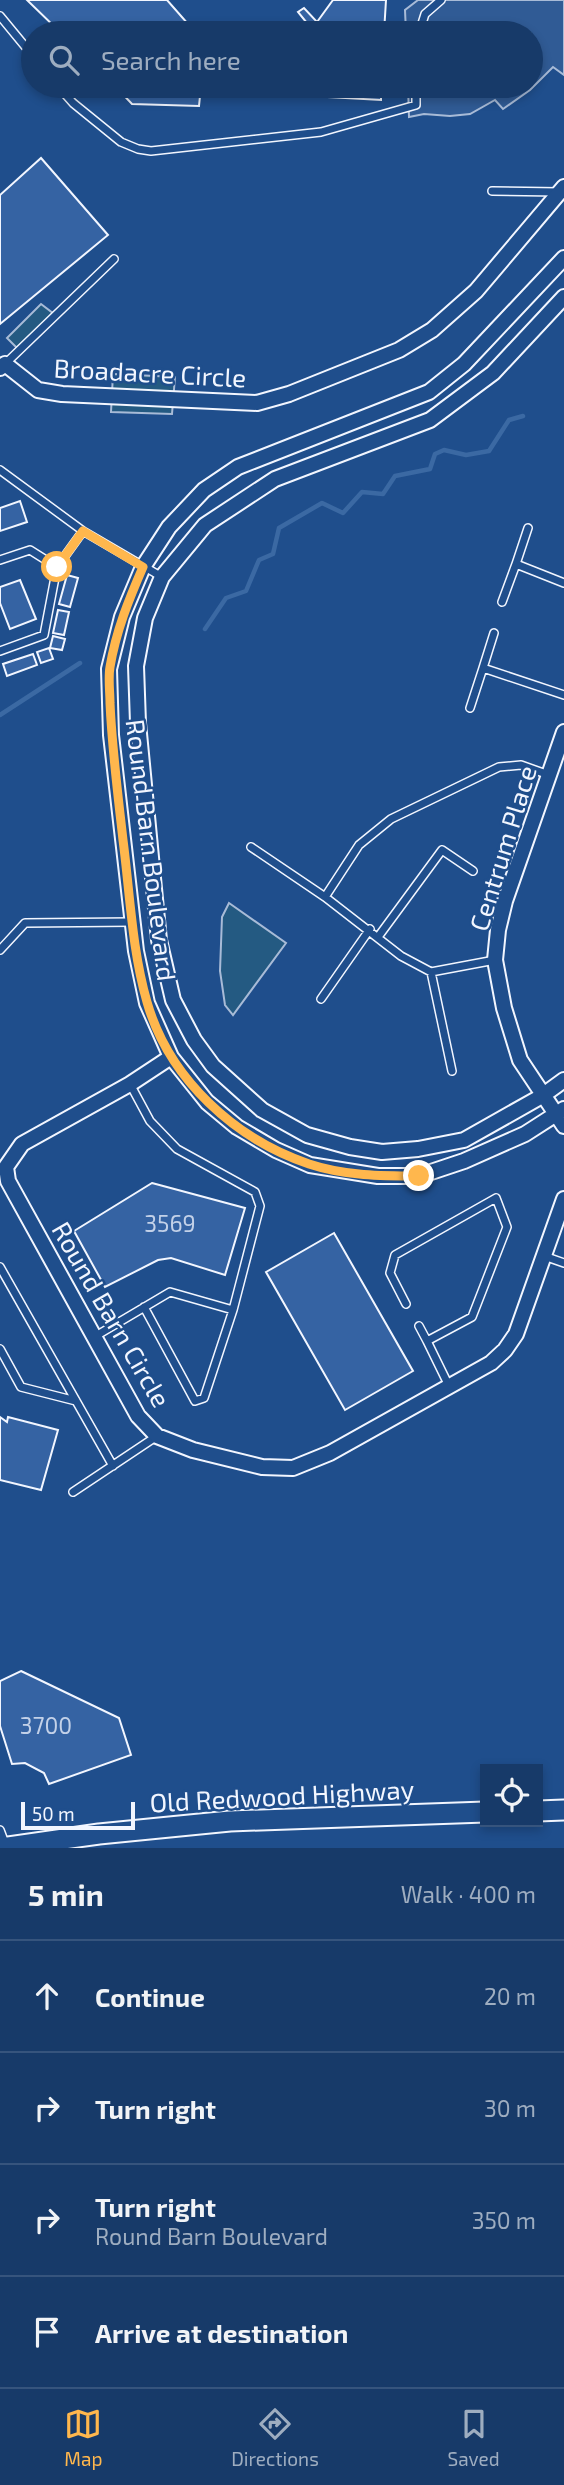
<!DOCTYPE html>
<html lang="en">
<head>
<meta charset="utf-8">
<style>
	body { margin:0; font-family:"Exo 2",sans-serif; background:#244571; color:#f1f3f6 }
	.controls { position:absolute; right:21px; bottom:21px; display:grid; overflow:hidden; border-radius:0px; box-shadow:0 4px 10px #0003 }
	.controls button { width:63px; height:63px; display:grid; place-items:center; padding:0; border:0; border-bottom:2px solid #36547d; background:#173a69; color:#f1f3f6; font:35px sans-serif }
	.scale { position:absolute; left:21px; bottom:18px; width:114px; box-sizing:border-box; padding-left:7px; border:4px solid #f2f6ff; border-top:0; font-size:19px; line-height:24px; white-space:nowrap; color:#f2f6ff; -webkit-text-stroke:5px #1f4e8c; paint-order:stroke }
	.stop { position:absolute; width:21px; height:21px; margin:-16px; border:5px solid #ffb74d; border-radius:50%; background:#fff }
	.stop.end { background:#ffb74d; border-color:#fff; box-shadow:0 2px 7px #0008 }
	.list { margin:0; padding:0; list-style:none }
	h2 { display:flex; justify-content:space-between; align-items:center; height:91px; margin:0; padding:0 28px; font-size:30px }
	h2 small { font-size:23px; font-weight:400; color:#9eadc0 }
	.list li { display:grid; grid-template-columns:46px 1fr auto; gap:21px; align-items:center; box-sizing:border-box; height:112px; padding:0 28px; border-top:2px solid #36547d }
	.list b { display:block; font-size:26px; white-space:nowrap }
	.list p { margin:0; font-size:23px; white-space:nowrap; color:#9eadc0 }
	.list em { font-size:23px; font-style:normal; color:#9eadc0 }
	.icon { flex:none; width:38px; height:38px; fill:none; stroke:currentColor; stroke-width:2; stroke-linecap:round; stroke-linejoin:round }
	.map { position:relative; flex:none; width:564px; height:1848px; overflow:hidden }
	.search { position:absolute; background:#173a69; box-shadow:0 4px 10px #0003; left:21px; right:21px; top:21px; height:77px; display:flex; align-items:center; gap:18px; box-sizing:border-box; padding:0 24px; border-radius:38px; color:#9eadc0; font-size:26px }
	.sheet { height:539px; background:#173a69 }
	nav { display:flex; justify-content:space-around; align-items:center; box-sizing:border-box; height:98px; border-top:2px solid #36547d; background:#173a69; font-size:19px; color:#9eadc0 }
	nav a { display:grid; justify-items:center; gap:4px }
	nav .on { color:#ffb74d }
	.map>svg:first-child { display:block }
	.green { fill:#245a82; stroke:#a8bbd7; stroke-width:2 }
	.parking { fill:#305b95; stroke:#a8bbd7; stroke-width:2 }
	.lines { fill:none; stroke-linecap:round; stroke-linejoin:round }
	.stream { stroke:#3b69a3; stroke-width:4.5 }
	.building { fill:#3563a3; stroke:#f2f6ff; stroke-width:2 }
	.lane-casing { stroke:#f2f6ff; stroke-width:10 }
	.street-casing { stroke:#f2f6ff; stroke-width:18 }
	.secondary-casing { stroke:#f2f6ff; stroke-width:23 }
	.lane { stroke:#1f4e8c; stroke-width:7 }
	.street { stroke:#1f4e8c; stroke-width:14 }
	.secondary { stroke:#1f4e8c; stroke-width:19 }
	.route { stroke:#ffb74d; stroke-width:9 }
	.labels { text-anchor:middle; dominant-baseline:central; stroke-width:5; stroke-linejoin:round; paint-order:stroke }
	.number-label { font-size:23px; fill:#c3d1e8 }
	.street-label { font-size:26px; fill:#f2f6ff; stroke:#1f4e8c }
</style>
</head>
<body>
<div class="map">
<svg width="564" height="1848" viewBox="0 0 564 1848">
	<rect width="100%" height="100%" fill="#1f4e8c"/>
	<!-- green -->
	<path class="green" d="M41 304 54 314 20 351 7 338Z
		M113 374 175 377 172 414 111 412Z
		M229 903 286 943 233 1015 225 1005 220 971 222 917Z"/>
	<!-- parking -->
	<path class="parking" d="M418 0H564V75L553 67 530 90 503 109 495 100 470 114 450 116 424 114 409 117 408 86H531V33H406L405 10Z"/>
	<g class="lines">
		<!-- stream -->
		<path class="stream" d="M205 629 226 598 246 591 259 560 273 554 279 528 322 503 343 513 362 492 383 494 395 476 430 469 435 454 444 450 466 455 489 451 509 420 523 416
			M0 715 80 663"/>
	</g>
	<!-- building -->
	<path class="building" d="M27 0H167L196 33H61Z
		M333 0H386L384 33H302L311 28 298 12 304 8 317 22Z
		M115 86H201L199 106 132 104Z
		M235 86H381V100L235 92Z
		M41 158 108 235 0 324V195Z
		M20 501 27 522 0 531V508Z
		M67 575 78 578 70 607 59 604Z
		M20 580 36 619 10 629 0 603V587Z
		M58 610 69 612 64 635 53 633Z
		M53 636 65 639 62 650 50 648Z
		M49 648 53 659 41 663 37 652Z
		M33 654 37 665 7 676 3 664Z
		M152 1183 245 1208 225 1275 171 1258 158 1260 105 1287 74 1231Z
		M334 1233 413 1371 345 1410 266 1272Z
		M0 1417 7 1422 8 1417 58 1430 41 1490 0 1480Z
		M21 1671 119 1718 131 1755 49 1784 44 1773 25 1763 12 1764 0 1726V1681Z"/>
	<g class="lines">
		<defs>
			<path id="lane" d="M0 16 33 56
				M419 33 425 14 441 0
				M58 86 73 103 121 142 138 149 151 151 321 132 416 105V86
				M492 191 559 192
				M5 364 114 259
				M0 470 83 531 162 577
				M528 528 516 564 564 583
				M0 560 30 550 57 567
				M502 602 516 564
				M494 633 483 668 564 695
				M0 651 44 635 57 567 83 531
				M470 708 483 668
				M251 847 325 897
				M378 937 442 850 473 871
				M0 950 25 923 132 922
				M495 960 431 972 401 956 325 897 359 845 391 819 499 767 521 765 549 775
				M431 972 452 1071
				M321 999 370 929
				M130 1084 150 1121 177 1149 255 1192 260 1206 233 1310
				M544 1256 564 1263
				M0 1267 113 1466
				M406 1304 390 1273 395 1255 496 1198 507 1227 472 1317 427 1341 449 1386
				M419 1326 427 1341
				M94 1337 170 1292 233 1310 204 1398 195 1401 144 1307
				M0 1349 21 1387 76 1401
				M73 1492 157 1436
				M0 1830 6 1846"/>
			<path id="street" d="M564 258 464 364 429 392 238 467 204 490 169 527 143 567 122 617 109 669 111 735 136 951 147 1003 171 1057 207 1102 237 1127 276 1150 310 1165 378 1176H419L464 1161 525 1134 564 1109
				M564 297 493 373 430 420 275 479 205 525 162 577 145 618 136 666 138 723 159 940 173 1000 194 1040 213 1066 262 1110 307 1135 350 1147 382 1152 418 1149 464 1140 542 1096 564 1080
				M0 368 5 364 38 390 62 394 257 403 289 394 399 350 432 330 476 291 564 187
				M564 732 505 901 498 930 495 960 504 1008 520 1060 564 1126
				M171 1057 130 1084 22 1144 6 1167 8 1181 138 1416 157 1436 193 1450 262 1467 293 1468 330 1453 491 1363 505 1350 516 1334 564 1199"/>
			<path id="secondary" d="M538 1811 564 1810
				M0 1848 99 1834 230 1821 485 1812"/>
		</defs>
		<!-- lane casing -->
		<use href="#lane" class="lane-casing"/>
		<!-- street casing -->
		<use href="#street" class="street-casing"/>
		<!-- secondary casing -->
		<use href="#secondary" class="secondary-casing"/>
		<!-- lane -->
		<use href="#lane" class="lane"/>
		<!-- street -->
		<use href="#street" class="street"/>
		<!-- secondary -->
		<use href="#secondary" class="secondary"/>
	</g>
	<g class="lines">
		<!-- route -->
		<path class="route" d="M57 567 83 531 143 567C129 599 116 631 110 667 108 678 110 692 110 703 112 749 118 795 123 840 130 894 132 950 147 1002 169 1079 235 1139 309 1164 345 1176 382 1176 419 1176"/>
	</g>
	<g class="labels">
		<!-- number labels -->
		<g class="number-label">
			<text x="170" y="1223">3569</text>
			<text x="46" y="1725">3700</text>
		</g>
		<!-- street labels -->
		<g class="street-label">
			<text transform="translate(150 372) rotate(3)">Broadacre Circle</text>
			<text transform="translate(502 848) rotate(-73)">Centrum Place</text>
			<text transform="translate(152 850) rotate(83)">Round Barn Boulevard</text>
			<text transform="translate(112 1314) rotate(60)">Round Barn Circle</text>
			<text transform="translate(282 1795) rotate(-3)">Old Redwood Highway</text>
		</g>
	</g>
</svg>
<div class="controls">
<button><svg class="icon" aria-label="locate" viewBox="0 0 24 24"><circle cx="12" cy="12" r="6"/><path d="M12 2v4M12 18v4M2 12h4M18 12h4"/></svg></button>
</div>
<div class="scale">50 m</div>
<div class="stop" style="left:57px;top:567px"></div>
<div class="stop end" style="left:419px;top:1176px"></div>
<div class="search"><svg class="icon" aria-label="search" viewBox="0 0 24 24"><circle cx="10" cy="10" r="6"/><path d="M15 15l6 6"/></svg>Search here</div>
</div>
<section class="sheet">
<h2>5 min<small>Walk · 400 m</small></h2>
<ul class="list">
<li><svg class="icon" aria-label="ahead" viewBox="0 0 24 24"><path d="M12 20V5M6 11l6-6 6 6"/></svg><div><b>Continue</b></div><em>20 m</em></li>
<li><svg class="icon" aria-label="right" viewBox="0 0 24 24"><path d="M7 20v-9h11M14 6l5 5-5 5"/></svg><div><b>Turn right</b></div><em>30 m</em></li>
<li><svg class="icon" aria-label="right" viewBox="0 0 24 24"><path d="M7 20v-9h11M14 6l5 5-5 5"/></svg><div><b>Turn right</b><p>Round Barn Boulevard</p></div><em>350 m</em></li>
<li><svg class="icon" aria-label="arrive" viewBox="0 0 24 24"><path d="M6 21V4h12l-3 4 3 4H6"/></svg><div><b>Arrive at destination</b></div></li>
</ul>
</section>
<nav>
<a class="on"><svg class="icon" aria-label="map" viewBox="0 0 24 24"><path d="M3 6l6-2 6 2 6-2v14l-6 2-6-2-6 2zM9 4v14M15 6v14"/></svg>Map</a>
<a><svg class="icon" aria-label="directions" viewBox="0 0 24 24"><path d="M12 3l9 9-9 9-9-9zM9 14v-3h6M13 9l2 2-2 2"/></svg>Directions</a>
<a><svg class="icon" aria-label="saved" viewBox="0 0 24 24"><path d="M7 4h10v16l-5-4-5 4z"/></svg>Saved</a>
</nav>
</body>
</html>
